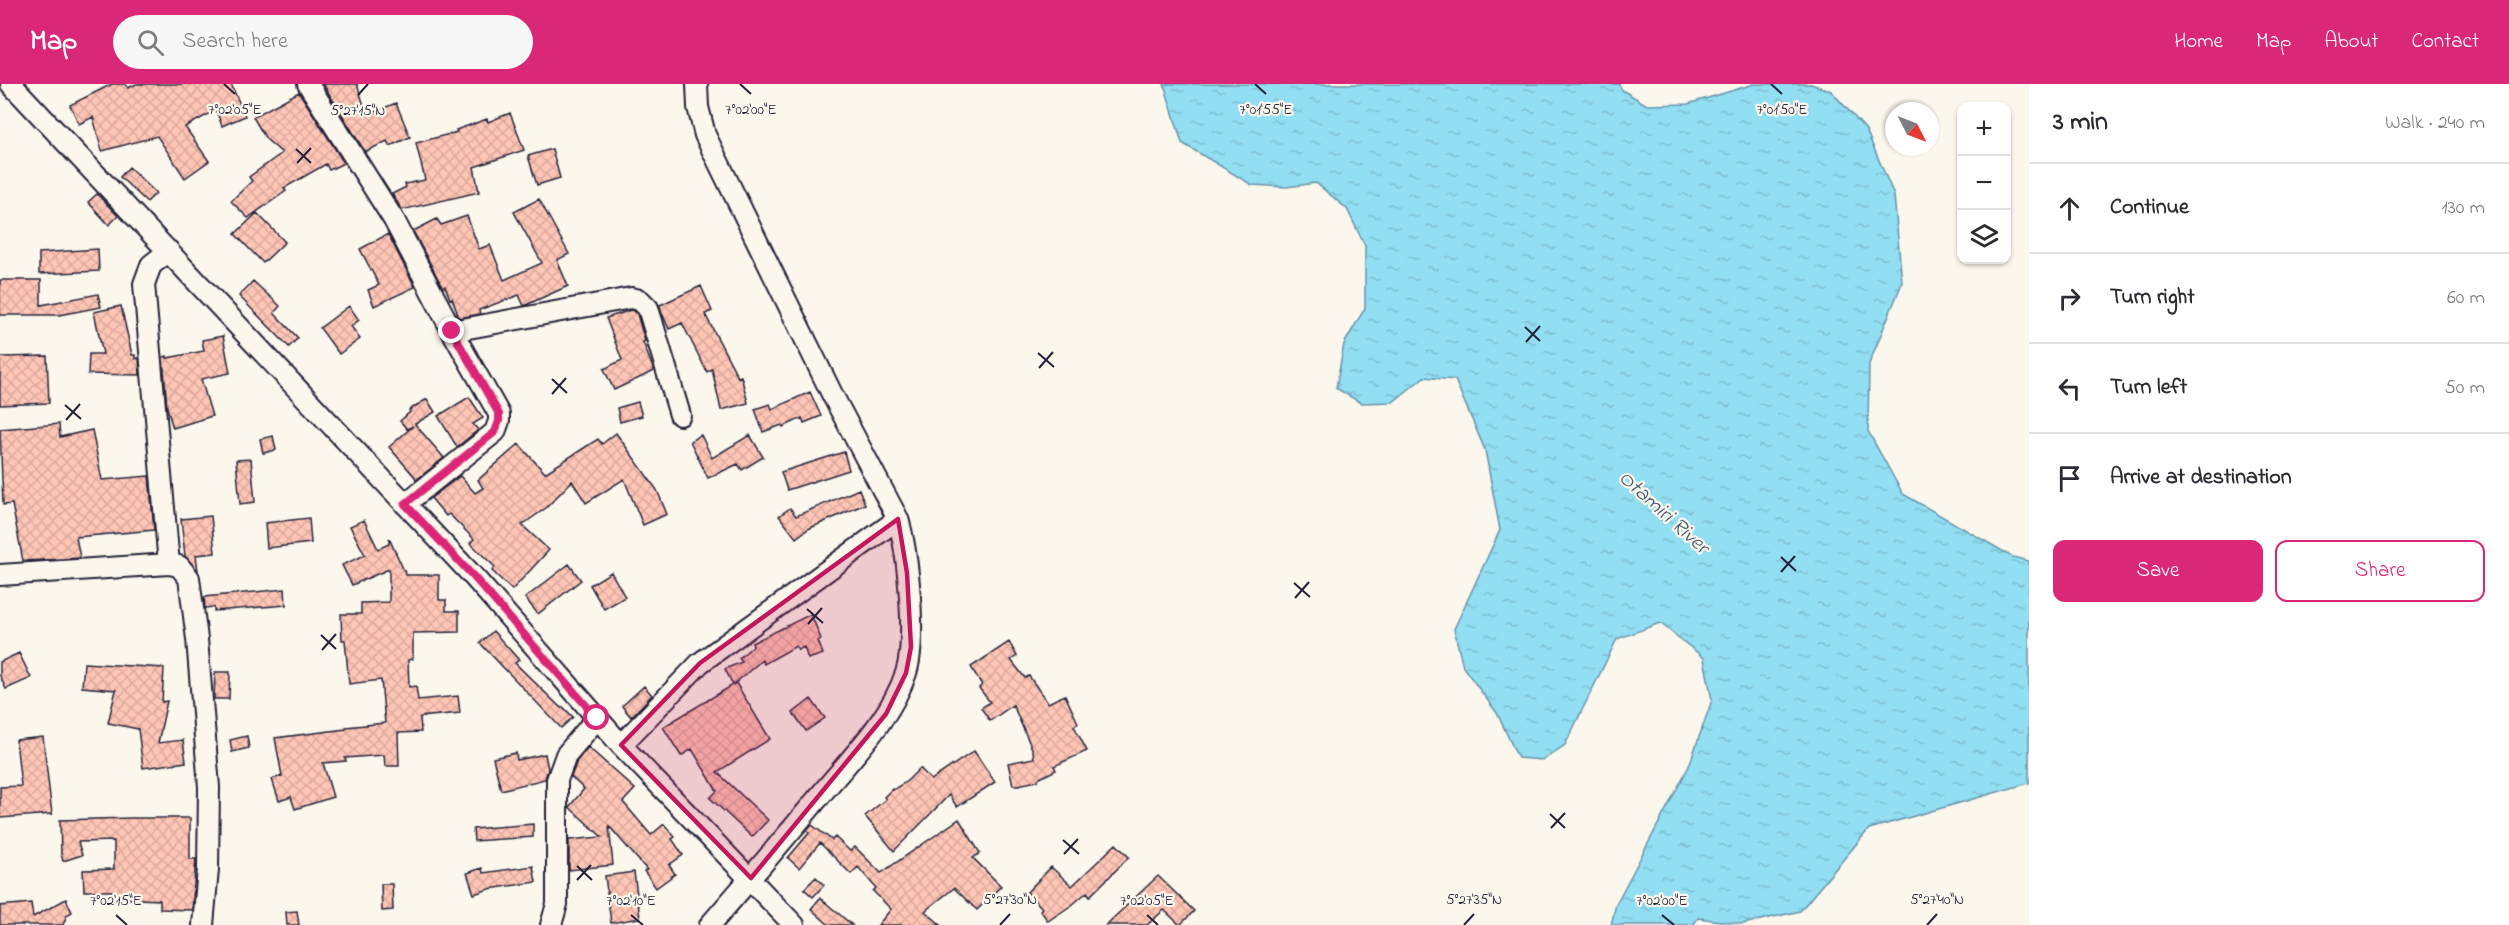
<!DOCTYPE html>
<html lang="en">
<head>
<meta charset="utf-8">
<style>
	body { margin:0; font-family:"Indie Flower",sans-serif; background:#f7f7f7; color:#2b2b33 }
	.controls { position:absolute; right:18px; top:18px; display:grid; overflow:hidden; border-radius:12px; box-shadow:0 2px 4px #0004 }
	.controls button { width:54px; height:54px; display:grid; place-items:center; padding:0; border:0; border-bottom:2px solid #e1e1e2; background:#fff; color:#2b2b33; font:30px sans-serif }
	.compass { position:absolute; left:1885px; top:18px; width:54px; height:54px; border-radius:50%; background:#fff; box-shadow:0 2px 4px #0004; rotate:132deg }
	.stop { position:absolute; width:18px; height:18px; margin:-14px; border:4px solid #db2777; border-radius:50%; background:#fff }
	.stop.end { background:#db2777; border-color:#fff; box-shadow:0 2px 6px #0008 }
	.list { margin:0; padding:0; list-style:none }
	h2 { display:flex; justify-content:space-between; align-items:center; height:78px; margin:0; padding:0 24px; font-size:26px }
	h2 small { font-size:20px; font-weight:400; color:#7c7c81 }
	.list li { display:grid; grid-template-columns:39px 1fr auto; gap:18px; align-items:center; box-sizing:border-box; height:90px; padding:0 24px; border-top:2px solid #e1e1e2 }
	.list b { display:block; font-size:22px; white-space:nowrap }
	.list em { font-size:20px; font-style:normal; color:#7c7c81 }
	.actions { display:flex; gap:12px; padding:18px 24px }
	.actions a { flex:1; padding:14px 0; border:2px solid #db2777; border-radius:12px; text-align:center; font-size:21px; color:#db2777 }
	.actions .main { background:#db2777; color:#fff }
	.icon { flex:none; width:33px; height:33px; fill:none; stroke:currentColor; stroke-width:2; stroke-linecap:round; stroke-linejoin:round }
	.map { position:relative; flex:none; width:2029px; height:841px; overflow:hidden }
	header { display:flex; align-items:center; gap:36px; box-sizing:border-box; height:84px; padding:0 30px; background:#db2777; color:#fff }
	header strong { font-size:28px }
	nav { display:flex; gap:33px; margin-inline-start:auto; font-size:21px }
	.search { width:420px; height:54px; background:#f7f7f7; display:flex; align-items:center; gap:15px; box-sizing:border-box; padding:0 21px; border-radius:33px; color:#7c7c81; font-size:22px }
	main { display:flex }
	aside { flex:1; background:#fff }
	.map>svg:first-child { display:block }
	.water { fill:url(#water-ripples); stroke:#6593a9; stroke-width:1.5 }
	.building { fill:url(#building-cross-hatch); stroke:#22223b; stroke-width:1.5 }
	.lines { fill:none; stroke-linecap:round; stroke-linejoin:round }
	.minor-casing { stroke:#22223b; stroke-width:24 }
	.minor { stroke:#fbf7ec; stroke-width:20 }
	.route { stroke:#db2777; stroke-width:8 }
	.marked { fill:#c2185b; fill-opacity:0.2; stroke:#c2185b; stroke-width:4.5; stroke-linejoin:round }
	.ticks { fill:none; stroke:#22223b; stroke-width:2 }
	.labels { text-anchor:middle; dominant-baseline:central; stroke-width:4.5; stroke-linejoin:round; paint-order:stroke }
	.water-label { font-size:22px; font-style:italic; fill:#445a72; stroke:#fbf7ec }
	.ticks-label { font-size:15px; text-anchor:middle; fill:#22223b; stroke:#fbf7ec; stroke-width:4.5; stroke-linejoin:round; paint-order:stroke }
</style>
</head>
<body>
<header>
<strong>Map</strong>
<div class="search"><svg class="icon" aria-label="search" viewBox="0 0 24 24"><circle cx="10" cy="10" r="6"/><path d="M15 15l6 6"/></svg>Search here</div>
<nav><a>Home</a><a>Map</a><a>About</a><a>Contact</a></nav>
</header>
<main>
<div class="map">
<svg width="2029" height="841" viewBox="0 0 2029 841">
	<defs>
		<pattern id="water-ripples" width="26" height="14" patternUnits="userSpaceOnUse" patternTransform="scale(1.5)"><rect width="26" height="14" fill="#92def2"/><path d="M2 4q2-2 4 0t4 0M15 11q2-2 4 0t4 0" fill="none" stroke="#7ebed0"/></pattern>
		<pattern id="building-cross-hatch" width="8" height="8" patternUnits="userSpaceOnUse" patternTransform="scale(1.5)"><rect width="8" height="8" fill="#ffc5b5"/><path d="M0 0l8 8M0 8l8-8" fill="none" stroke="#daa99d"/></pattern>
	</defs>
	<rect width="100%" height="100%" fill="#fbf7ec"/>
	<filter id="ink" filterUnits="userSpaceOnUse"><feTurbulence type="fractalNoise" baseFrequency=".0167" numOctaves="2"/><feDisplacementMap in="SourceGraphic" scale="12" xChannelSelector="R" yChannelSelector="G"/><feConvolveMatrix kernelMatrix="1 2 1 2 8 2 1 2 1" color-interpolation-filters="sRGB"/></filter>
	<g filter="url(#ink)">
		<!-- water -->
		<path class="water" d="M1164 0H1619L1622 6 1647 21 1688 20 1754 0H1811L1831 7 1866 46 1894 111 1902 199 1869 280 1868 347 1903 410 2013 473 2029 477V699L1869 745 1800 827 1743 840 1698 834 1693 841H1611L1616 820 1689 682 1712 616 1704 574 1660 539 1617 555 1565 661 1543 676 1518 674 1497 629 1463 583 1454 545 1500 446 1485 366 1455 296 1424 293 1393 318 1361 319 1336 304 1344 260 1365 224V162L1347 125 1316 99 1286 103 1252 101 1182 59Z"/>
		<!-- building -->
		<path class="building" d="M112 0H125L128 4 136 0H231L245 32 222 42 216 26 185 43 209 77 185 94 157 52 102 67 93 33 79 40 70 21Z
			M323 0H357L367 31 396 19 410 53 390 62 387 57 365 68Z
			M299 8 344 79 329 86 326 80 284 104 286 107 248 134 231 117 252 97 249 93 282 69 266 55 253 33Z
			M510 29 524 66 474 83 479 108 402 126 392 110 406 103 405 100 425 96 416 59 457 48 456 46 487 35 488 38Z
			M552 65 560 94 537 101 528 72Z
			M129 83 156 109 147 118 120 93Z
			M97 110 118 132 109 141 88 118Z
			M539 115 569 170 557 176 568 202 526 221 524 222 519 211 479 226 480 230 459 234 452 214 450 215 445 202 443 204 413 147 437 135 441 141 467 132 479 165 490 161 504 196 542 179 514 128Z
			M257 129 285 158 263 179 235 150Z
			M388 150 415 203 374 222 368 206 379 201 360 165Z
			M98 165 99 187 39 190V169Z
			M0 196H41V221L98 210 101 223 59 231H0Z
			M253 197 280 222 274 229 298 254 289 263 239 212Z
			M701 202 712 227 705 230 738 293 741 292 748 319 721 326 712 285 707 288 682 239 669 245 661 227 660 221Z
			M121 222 132 271H135V275L139 274 140 291 88 290 89 270H103L94 228Z
			M349 222 359 236 351 242 360 255 339 270 320 244Z
			M631 226 637 230 645 257 643 258 654 287 614 306 604 285 622 276 606 234Z
			M223 252 230 289 201 295 212 332 173 344 167 324 163 273 167 272V274L204 267 202 256Z
			M47 272 49 319 0 321V273Z
			M810 308 821 332 804 339 802 334 783 343 782 341 763 348 755 325 770 320 772 325Z
			M469 313 483 334 473 340 478 346 457 363 438 332Z
			M427 315 435 328 415 340 444 374 416 396 415 393 389 363 413 342 407 345 400 337 410 328 409 326Z
			M638 318 642 332 620 338 617 324Z
			M59 340 60 353 92 346 102 396 149 392 154 446 76 453 80 474 23 477 12 420 3 421 0 345Z
			M616 349 657 406 667 430 643 441 624 395 586 419 572 397 546 424 522 441 549 466 512 506 492 487 495 483 470 459 474 455 449 430 446 432 431 414 460 392 475 409 483 404 478 396 519 360 545 389 598 355 602 360Z
			M701 351 712 374 750 351 763 373 742 386 738 380 708 394 690 357Z
			M273 352 276 366 263 369 260 355Z
			M844 368 849 386 787 406 781 388Z
			M251 375 255 418 240 420 236 376Z
			M859 405 865 420 808 445 796 454 779 432 790 424 796 432Z
			M211 432 215 469 196 471 198 487 185 472 181 435Z
			M309 434 311 459 267 464 265 439Z
			M364 436 378 465 389 460V454L406 491H439V516H446V527H459V548L413 549V575L408 576 409 603 416 602 418 616 458 612 460 629 420 633 421 648 398 649 399 682H385L384 671 345 674 346 677 323 679 333 713 295 725 291 713 279 717 272 695 282 692 275 654 346 645V643L385 639 381 596 349 600 345 556H342L341 530H361V519L389 518V485L352 501 342 481 365 471 350 442Z
			M569 480 581 496 538 530 525 514Z
			M611 488 625 513 604 525 590 501Z
			M285 505 286 521 214 527V523L205 524 204 513Z
			M811 530 821 555 818 557 823 570 808 575 804 563 798 566 796 562 764 580 762 576 733 601 736 599 770 655 717 688 768 736 752 753 710 714 717 707 692 665 681 672 663 643 733 601 725 585 742 578 739 574 753 562 752 559Z
			M493 547 519 576 515 579 561 624 563 623 573 633 561 644 480 559Z
			M1009 558 1017 572 1011 576 1025 594 1029 592 1048 619 1065 611 1078 639 1074 642 1087 667 1054 682 1056 686 1038 695V697L1018 701H1013L1008 679 1034 674 1033 667 1013 621 990 637 981 624 990 618 979 604 982 601 971 583Z
			M19 569 31 594 6 605 0 592V578Z
			M84 579 164 584 162 618 167 617 158 659 183 656 186 678 143 684 138 645 108 639 116 606 82 603Z
			M215 588H230L229 615H214Z
			M644 602 652 611 631 633 622 622Z
			M811 615 825 634 806 647 793 629Z
			M247 652 249 664 232 668 230 656Z
			M43 653 52 730 0 734V703L21 702 16 656Z
			M588 663 635 705 623 718 651 751 664 740 675 753 672 755 683 771 669 781 675 790 656 804 644 787 647 786 609 742 613 781 569 786V756L602 753 569 723 584 705 571 693 577 677Z
			M974 667 995 698 957 723 949 711 894 767 865 732 886 715 884 713 892 705 893 706 907 697 920 684 931 696Z
			M516 669 517 676 545 670 548 685 545 695 501 706 493 674Z
			M131 734H190V775H196L192 826 160 825V816L115 814V807H84L83 786 114 785V757L78 758 82 771 63 777 61 770 60 736Z
			M959 735 980 769 973 774 1001 802 977 826 954 804 925 827 941 841H878L891 825 873 807 876 804 858 783 851 790 820 759 799 784 788 774 809 749 807 747 812 741 832 756 835 753 850 767 855 763 881 789Z
			M533 740V753L474 757 473 745Z
			M1116 760 1129 773 1090 812 1087 808 1072 821 1048 837 1040 826 1042 824 1027 808 1051 783 1072 802Z
			M533 782 536 798 489 805 474 810 467 789 482 784 483 789Z
			M634 788 640 834 611 839 605 792Z
			M1158 792 1194 827 1180 841 1164 826 1147 841H1106Z
			M816 793 824 801 813 813 804 805Z
			M381 800H392L393 826 382 827Z
			M820 814 852 841H829L811 825Z
			M66 815 72 828 67 831 63 841H0V822L31 819 33 833Z
			M297 827 299 841H287L286 828Z"/>
		<g class="lines">
			<defs>
				<path id="minor" d="M11 0 473 492 621 661 794 841
					M308 0 394 136 452 247 499 330V337L495 348 405 420
					M697 0 698 23 705 51 833 312 898 435C908 468 917 556 906 589 891 634 853 672 823 708 786 753 748 797 710 841
					M452 247 631 214 640 216 648 224 680 331
					M169 480 179 482 189 494 197 555 209 703 208 785 203 841
					M0 491 169 480 144 200 151 181 169 167
					M621 661 700 579 898 435
					M551 841 557 820V696L566 671 597 634"/>
			</defs>
			<!-- minor casing -->
			<use href="#minor" class="minor-casing"/>
			<!-- minor -->
			<use href="#minor" class="minor"/>
		</g>
	</g>
	<g class="lines" filter="url(#ink)">
		<!-- route -->
		<path class="route" d="M452 247 499 330V337L495 348 405 420 473 492 597 634"/>
	</g>
	<!-- marked area -->
	<path class="marked" d="M898 435 907 489 911 563 906 589 886 630 751 794 621 661 700 579Z"/>
	<!-- ticks -->
	<path class="ticks" d="M224 0 235 10M740 0 751 10M1255 0 1266 10M1771 0 1782 10M358 11 368 0M296 65 311 79M297 79 311 64M1525 243 1540 257M1526 258 1540 242M1038 269 1054 283M1039 284 1053 268M552 295 567 309M552 310 566 294M65 321 81 335M66 336 80 320M1781 473 1796 487M1781 488 1795 472M1294 499 1310 513M1295 514 1309 498M807 525 823 539M808 540 822 524M321 551 336 565M322 566 336 550M1550 730 1565 744M1551 744 1565 729M1063 756 1079 770M1064 770 1078 755M577 782 592 796M577 796 591 781M116 831 127 841M631 831 643 841M1147 831 1158 841M1662 831 1674 841M1000 841 1010 830M1464 841 1474 830M1927 841 1937 830"/>
	<g class="labels">
		<!-- water labels -->
		<g class="water-label">
			<text transform="translate(1663 429) rotate(42)">Otamiri River</text>
		</g>
	</g>
	<g class="ticks-label">
		<text x="1782" y="30">7°01'50"E</text>
		<text x="235" y="30">7°02'05"E</text>
		<text x="751" y="30">7°02'00"E</text>
		<text x="1266" y="30">7°01'55"E</text>
		<text x="358" y="31">5°27'15"N</text>
		<text x="1010" y="820">5°27'30"N</text>
		<text x="1474" y="820">5°27'35"N</text>
		<text x="1937" y="820">5°27'40"N</text>
		<text x="116" y="821">7°02'15"E</text>
		<text x="631" y="821">7°02'10"E</text>
		<text x="1147" y="821">7°02'05"E</text>
		<text x="1662" y="821">7°02'00"E</text>
	</g>
</svg>
<div class="controls">
<button>+</button>
<button>−</button>
<button><svg class="icon" aria-label="layers" viewBox="0 0 24 24"><path d="M12 4l9 5-9 5-9-5zM3 14l9 5 9-5"/></svg></button>
</div>
<svg class="compass" viewBox="-18 -18 36 36"><path d="M0-13l5 13h-10z" fill="#e53935"/><path d="M0 13l5-13h-10z" fill="#7c7c81"/></svg>
<div class="stop" style="left:597px;top:634px"></div>
<div class="stop end" style="left:452px;top:247px"></div>
</div>
<aside>
<h2>3 min<small>Walk · 240 m</small></h2>
<ul class="list">
<li><svg class="icon" aria-label="ahead" viewBox="0 0 24 24"><path d="M12 20V5M6 11l6-6 6 6"/></svg><div><b>Continue</b></div><em>130 m</em></li>
<li><svg class="icon" aria-label="right" viewBox="0 0 24 24"><path d="M7 20v-9h11M14 6l5 5-5 5"/></svg><div><b>Turn right</b></div><em>60 m</em></li>
<li><svg class="icon" aria-label="left" viewBox="0 0 24 24"><path d="M17 20v-9H6M10 6l-5 5 5 5"/></svg><div><b>Turn left</b></div><em>50 m</em></li>
<li><svg class="icon" aria-label="arrive" viewBox="0 0 24 24"><path d="M6 21V4h12l-3 4 3 4H6"/></svg><div><b>Arrive at destination</b></div></li>
</ul>
<div class="actions"><a class="main">Save</a><a>Share</a></div>
</aside>
</main>
</body>
</html>
